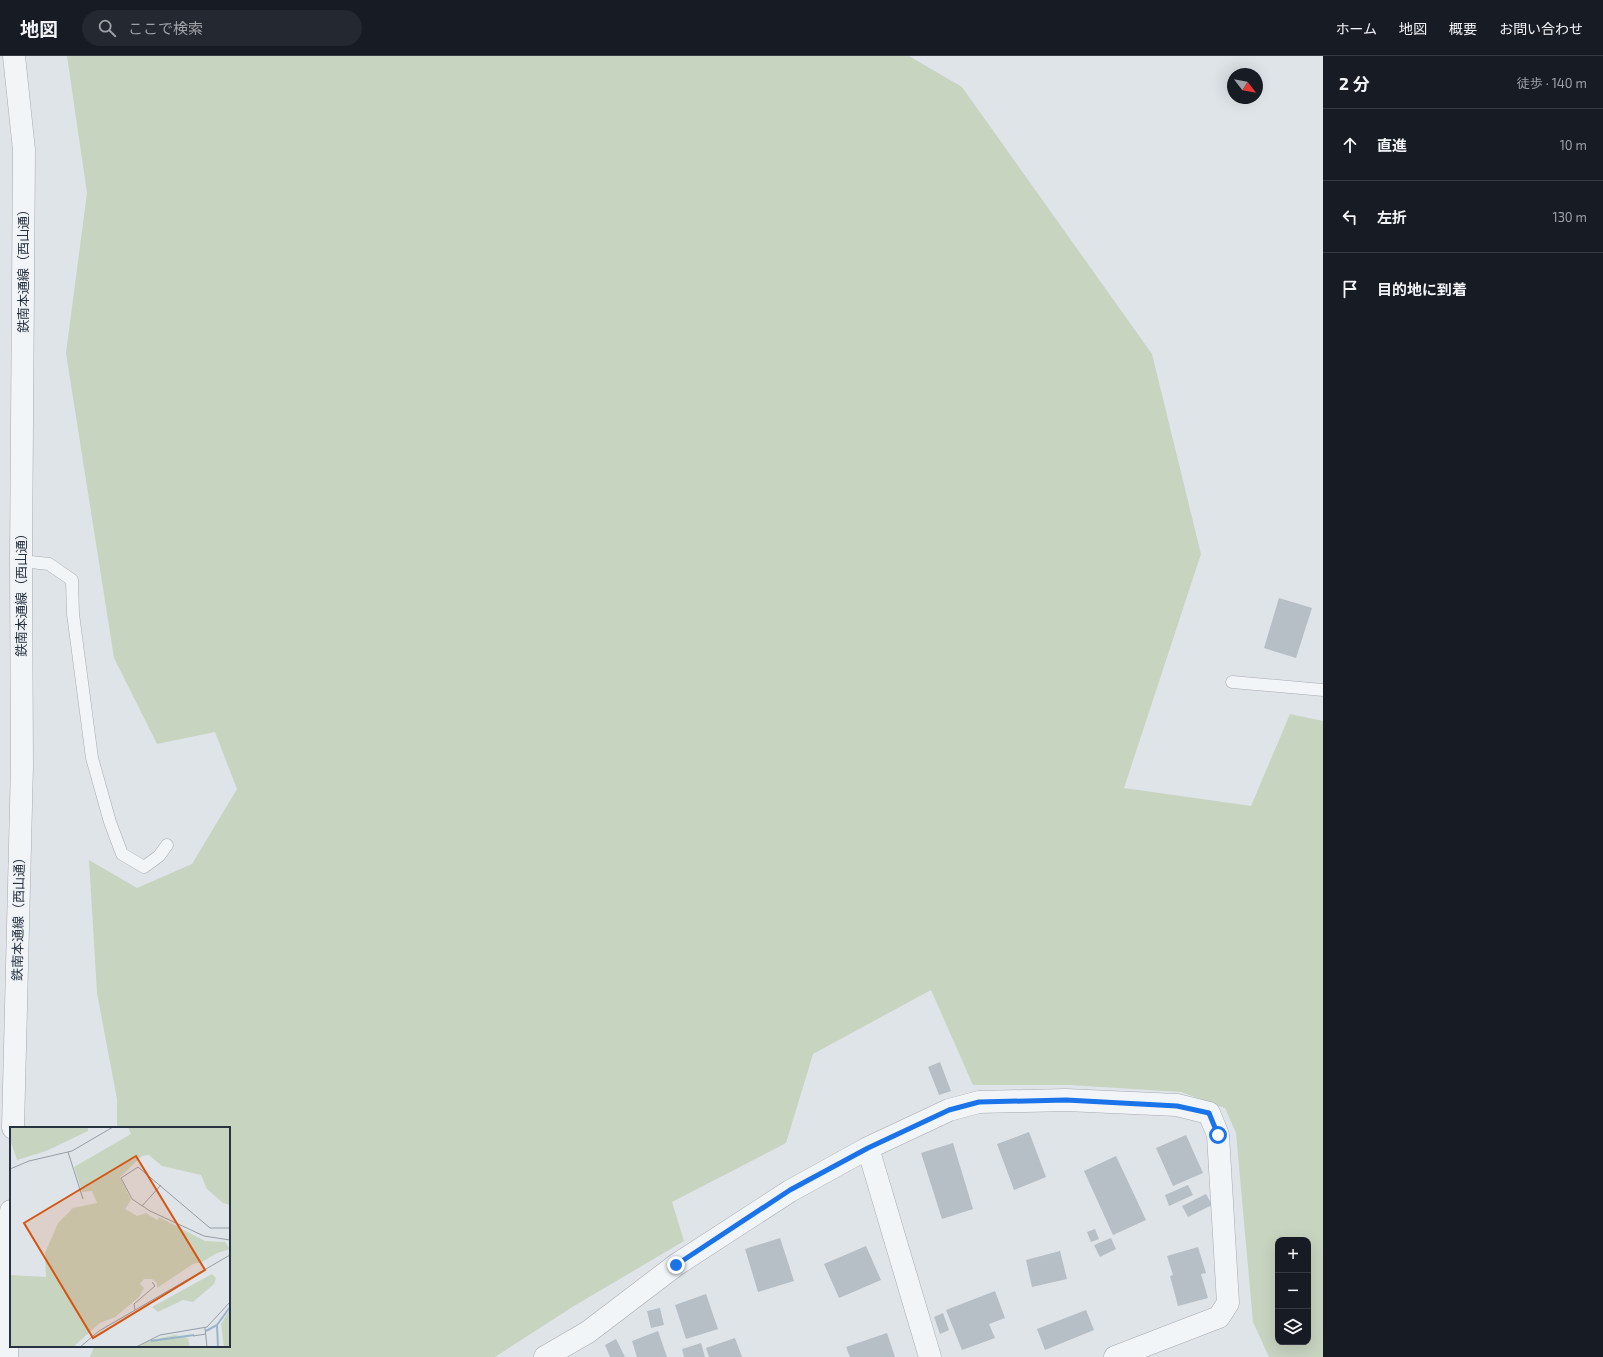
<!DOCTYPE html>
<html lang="ja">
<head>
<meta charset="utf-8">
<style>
	body { margin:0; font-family:"Exo 2","Noto Sans JP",sans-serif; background:#242831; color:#f1f3f6 }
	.controls { position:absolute; right:12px; bottom:12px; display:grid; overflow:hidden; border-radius:8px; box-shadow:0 4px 16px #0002 }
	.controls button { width:36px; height:36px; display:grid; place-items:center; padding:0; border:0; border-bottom:1px solid #363941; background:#171b24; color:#f1f3f6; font:20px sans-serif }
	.compass { position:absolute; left:1227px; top:12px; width:36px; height:36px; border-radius:50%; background:#171b24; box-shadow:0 4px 16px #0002; rotate:121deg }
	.stop { position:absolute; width:12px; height:12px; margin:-9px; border:3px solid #1a73e8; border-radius:50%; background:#fff }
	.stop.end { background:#1a73e8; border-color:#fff; box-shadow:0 1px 4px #0008 }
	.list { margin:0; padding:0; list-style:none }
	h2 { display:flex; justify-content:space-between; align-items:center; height:52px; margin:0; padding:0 16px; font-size:17px }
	h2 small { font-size:13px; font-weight:400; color:#9ea1a6 }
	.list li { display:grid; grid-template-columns:26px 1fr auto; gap:12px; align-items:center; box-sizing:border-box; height:72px; padding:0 16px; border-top:1px solid #363941 }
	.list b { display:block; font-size:15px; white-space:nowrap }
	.list em { font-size:13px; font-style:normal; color:#9ea1a6 }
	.icon { flex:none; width:22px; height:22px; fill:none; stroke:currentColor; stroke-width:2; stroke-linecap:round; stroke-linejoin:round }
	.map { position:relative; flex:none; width:1323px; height:1301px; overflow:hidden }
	header { display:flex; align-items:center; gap:24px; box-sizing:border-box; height:56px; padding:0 20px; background:#171b24; border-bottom:1px solid #363941 }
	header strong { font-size:19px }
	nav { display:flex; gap:22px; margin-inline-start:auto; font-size:14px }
	.search { width:280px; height:36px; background:#242831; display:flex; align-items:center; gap:10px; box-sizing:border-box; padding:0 14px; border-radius:22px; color:#9ea1a6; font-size:15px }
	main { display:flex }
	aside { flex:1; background:#171b24 }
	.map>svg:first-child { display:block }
	.green { fill:#c7d4c0; fill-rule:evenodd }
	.building { fill:#b6bec6 }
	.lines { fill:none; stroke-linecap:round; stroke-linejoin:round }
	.service-casing { stroke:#a4abb3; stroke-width:13 }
	.minor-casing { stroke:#a4abb3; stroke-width:23 }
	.tertiary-casing { stroke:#a4abb3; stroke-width:23 }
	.service { stroke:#f2f5f7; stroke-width:12 }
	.minor { stroke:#f2f5f7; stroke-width:22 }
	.tertiary { stroke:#f2f5f7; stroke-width:22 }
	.route { stroke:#1a73e8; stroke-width:5 }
	.labels { text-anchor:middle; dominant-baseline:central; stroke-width:3; stroke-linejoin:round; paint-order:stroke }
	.street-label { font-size:13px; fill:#273341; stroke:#eff3f7 }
	.inset-river { fill:none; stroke:#99b5cb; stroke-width:2 }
	.inset-road { fill:none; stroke:#959da6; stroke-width:1 }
	.view { fill:#d55511; fill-opacity:0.15; stroke:#d55511; stroke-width:2 }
	.inset-edge { fill:none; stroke:#273341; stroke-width:2 }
</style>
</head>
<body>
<header>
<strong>地図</strong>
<div class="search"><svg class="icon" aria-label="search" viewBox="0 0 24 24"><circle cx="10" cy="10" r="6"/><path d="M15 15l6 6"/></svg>ここで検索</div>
<nav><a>ホーム</a><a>地図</a><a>概要</a><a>お問い合わせ</a></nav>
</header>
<main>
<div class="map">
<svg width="1323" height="1301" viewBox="0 0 1323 1301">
	<rect width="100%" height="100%" fill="#dfe4e9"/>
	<!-- green -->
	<path class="green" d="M67 0H909L962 31 1152 298 1201 498 1124 732 1251 750 1290 658 1323 665V1301H1269L1253 1266 1236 1077 1225 1052 1181 1036 1069 1029H973L931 934 813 998 786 1087 672 1146 684 1185 574 1250 495 1301H90L94 1290H229V1072H117V1043L97 937 89 804 137 832 192 808 237 733 215 676 157 688 114 602 66 297 87 137ZM1278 1184H1308V1286H1278Z"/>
	<!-- building -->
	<path class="building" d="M1279 542 1312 552 1296 602 1264 592Z
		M940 1006 951 1035 939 1039 928 1011Z
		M1029 1076 1046 1121 1014 1134 997 1088Z
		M1186 1079 1203 1117 1173 1130 1156 1092Z
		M953 1087 973 1153 942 1163 921 1097Z
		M1116 1100 1146 1164 1113 1179 1084 1115Z
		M1188 1129 1193 1139 1169 1150 1165 1139Z
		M1206 1138 1212 1149 1188 1161 1182 1150Z
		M1095 1173 1099 1183 1091 1186 1087 1176Z
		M780 1182 794 1225 758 1236 745 1193Z
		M1111 1182 1116 1193 1100 1201 1094 1189Z
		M866 1190 881 1224 839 1242 824 1208Z
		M1198 1191 1206 1217 1201 1218 1208 1242 1178 1250 1170 1220 1173 1219 1167 1200Z
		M1060 1195 1067 1223 1032 1231 1026 1204Z
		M995 1235 1005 1262 989 1268 995 1282 962 1294 946 1254Z
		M706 1238 718 1273 686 1283 675 1249Z
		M660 1252 664 1269 651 1272 647 1255Z
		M1086 1254 1094 1274 1045 1294 1037 1273Z
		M943 1257 949 1274 940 1278 934 1261Z
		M658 1275 667 1301H637L632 1285Z
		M887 1277 895 1301H850L846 1291Z
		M735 1282 742 1301H709L706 1292Z
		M616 1283 625 1301H610L605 1289Z
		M701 1287 705 1301H684L682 1293Z"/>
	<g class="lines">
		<defs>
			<path id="service" d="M21 505 49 508 72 524 73 558 92 702 110 766 122 798 144 811 159 800 167 789
				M1232 626 1323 634"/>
			<path id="minor" d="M868 1092 930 1301
				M545 1301 588 1276 676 1209 790 1135 868 1092 949 1054 979 1046 1066 1044 1177 1049 1209 1057 1218 1079 1228 1247 1219 1261 1115 1301"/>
			<path id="tertiary" d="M13 1072 22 709 21 505 24 94 14 0
				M7 1301 11 1155"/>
		</defs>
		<!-- service casing -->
		<use href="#service" class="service-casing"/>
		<!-- minor casing -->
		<use href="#minor" class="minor-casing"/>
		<!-- tertiary casing -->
		<use href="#tertiary" class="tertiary-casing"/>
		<!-- service -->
		<use href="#service" class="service"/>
		<!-- minor -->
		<use href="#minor" class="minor"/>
		<!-- tertiary -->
		<use href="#tertiary" class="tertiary"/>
	</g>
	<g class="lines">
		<!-- route -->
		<path class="route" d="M676 1209 790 1134 868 1092 949 1054 979 1046 1066 1044 1177 1050 1209 1057 1218 1079"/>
	</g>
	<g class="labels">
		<!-- street labels -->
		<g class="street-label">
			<text transform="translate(23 212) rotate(-90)">鉄南本通線（西山通）</text>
			<text transform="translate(21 536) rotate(-90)">鉄南本通線（西山通）</text>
			<text transform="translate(18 860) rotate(-89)">鉄南本通線（西山通）</text>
		</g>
	</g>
	<!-- overview -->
	<g transform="translate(10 1071)">
		<rect width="220" height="220" fill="#dfe4e9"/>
		<path d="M0 0H78V4L36 24 7 33 0 12ZM118 0H220V78L213 76 197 62 191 48 152 39 139 28 132 29 110 50 121 73 115 82 127 89 136 86 147 93 149 90 195 114 215 115 220 122 207 126 192 135 183 137 147 161V156L142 152H134L130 157 134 161 129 170 105 190 90 196 63 220H0V148L36 150 35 126 48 96 63 81 87 76 82 64 72 65 64 40 121 7ZM202 147 206 151 204 157 183 175 173 173 148 185 142 180ZM220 182V220H214L211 197ZM165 208 178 211 180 220H128L140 213Z" fill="#c7d4c0"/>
		<path class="inset-river" d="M196 204 207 198M141 214 184 208M208 220 207 198 220 180"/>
		<path class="inset-road" d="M58 25 73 72M0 42 19 34 62 24 103 0M132 79 151 58M220 101H200L128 40 111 51 122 72 140 84 194 109 220 113M125 183 124 177 145 159 142 155M195 201 197 220M183 209 196 207M70 220 89 204 220 128M126 220 150 208 197 200 220 175"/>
		<path class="view" d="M126 29 195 143 83 211 14 96Z"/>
		<rect width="220" height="220" class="inset-edge"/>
	</g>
</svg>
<div class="controls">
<button>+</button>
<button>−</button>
<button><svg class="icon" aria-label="layers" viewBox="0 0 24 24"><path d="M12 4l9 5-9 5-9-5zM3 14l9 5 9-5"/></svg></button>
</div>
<svg class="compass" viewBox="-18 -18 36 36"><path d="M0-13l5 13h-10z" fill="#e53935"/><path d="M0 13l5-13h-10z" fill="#9ea1a6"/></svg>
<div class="stop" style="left:1218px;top:1079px"></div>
<div class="stop end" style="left:676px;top:1209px"></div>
</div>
<aside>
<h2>2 分<small>徒歩 · 140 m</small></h2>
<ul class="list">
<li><svg class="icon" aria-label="ahead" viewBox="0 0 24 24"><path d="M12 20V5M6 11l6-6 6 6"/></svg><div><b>直進</b></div><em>10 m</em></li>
<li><svg class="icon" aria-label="left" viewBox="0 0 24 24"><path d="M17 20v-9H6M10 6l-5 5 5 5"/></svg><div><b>左折</b></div><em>130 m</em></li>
<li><svg class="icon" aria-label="arrive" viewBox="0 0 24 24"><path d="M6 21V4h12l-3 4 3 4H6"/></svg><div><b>目的地に到着</b></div></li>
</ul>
</aside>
</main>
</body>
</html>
